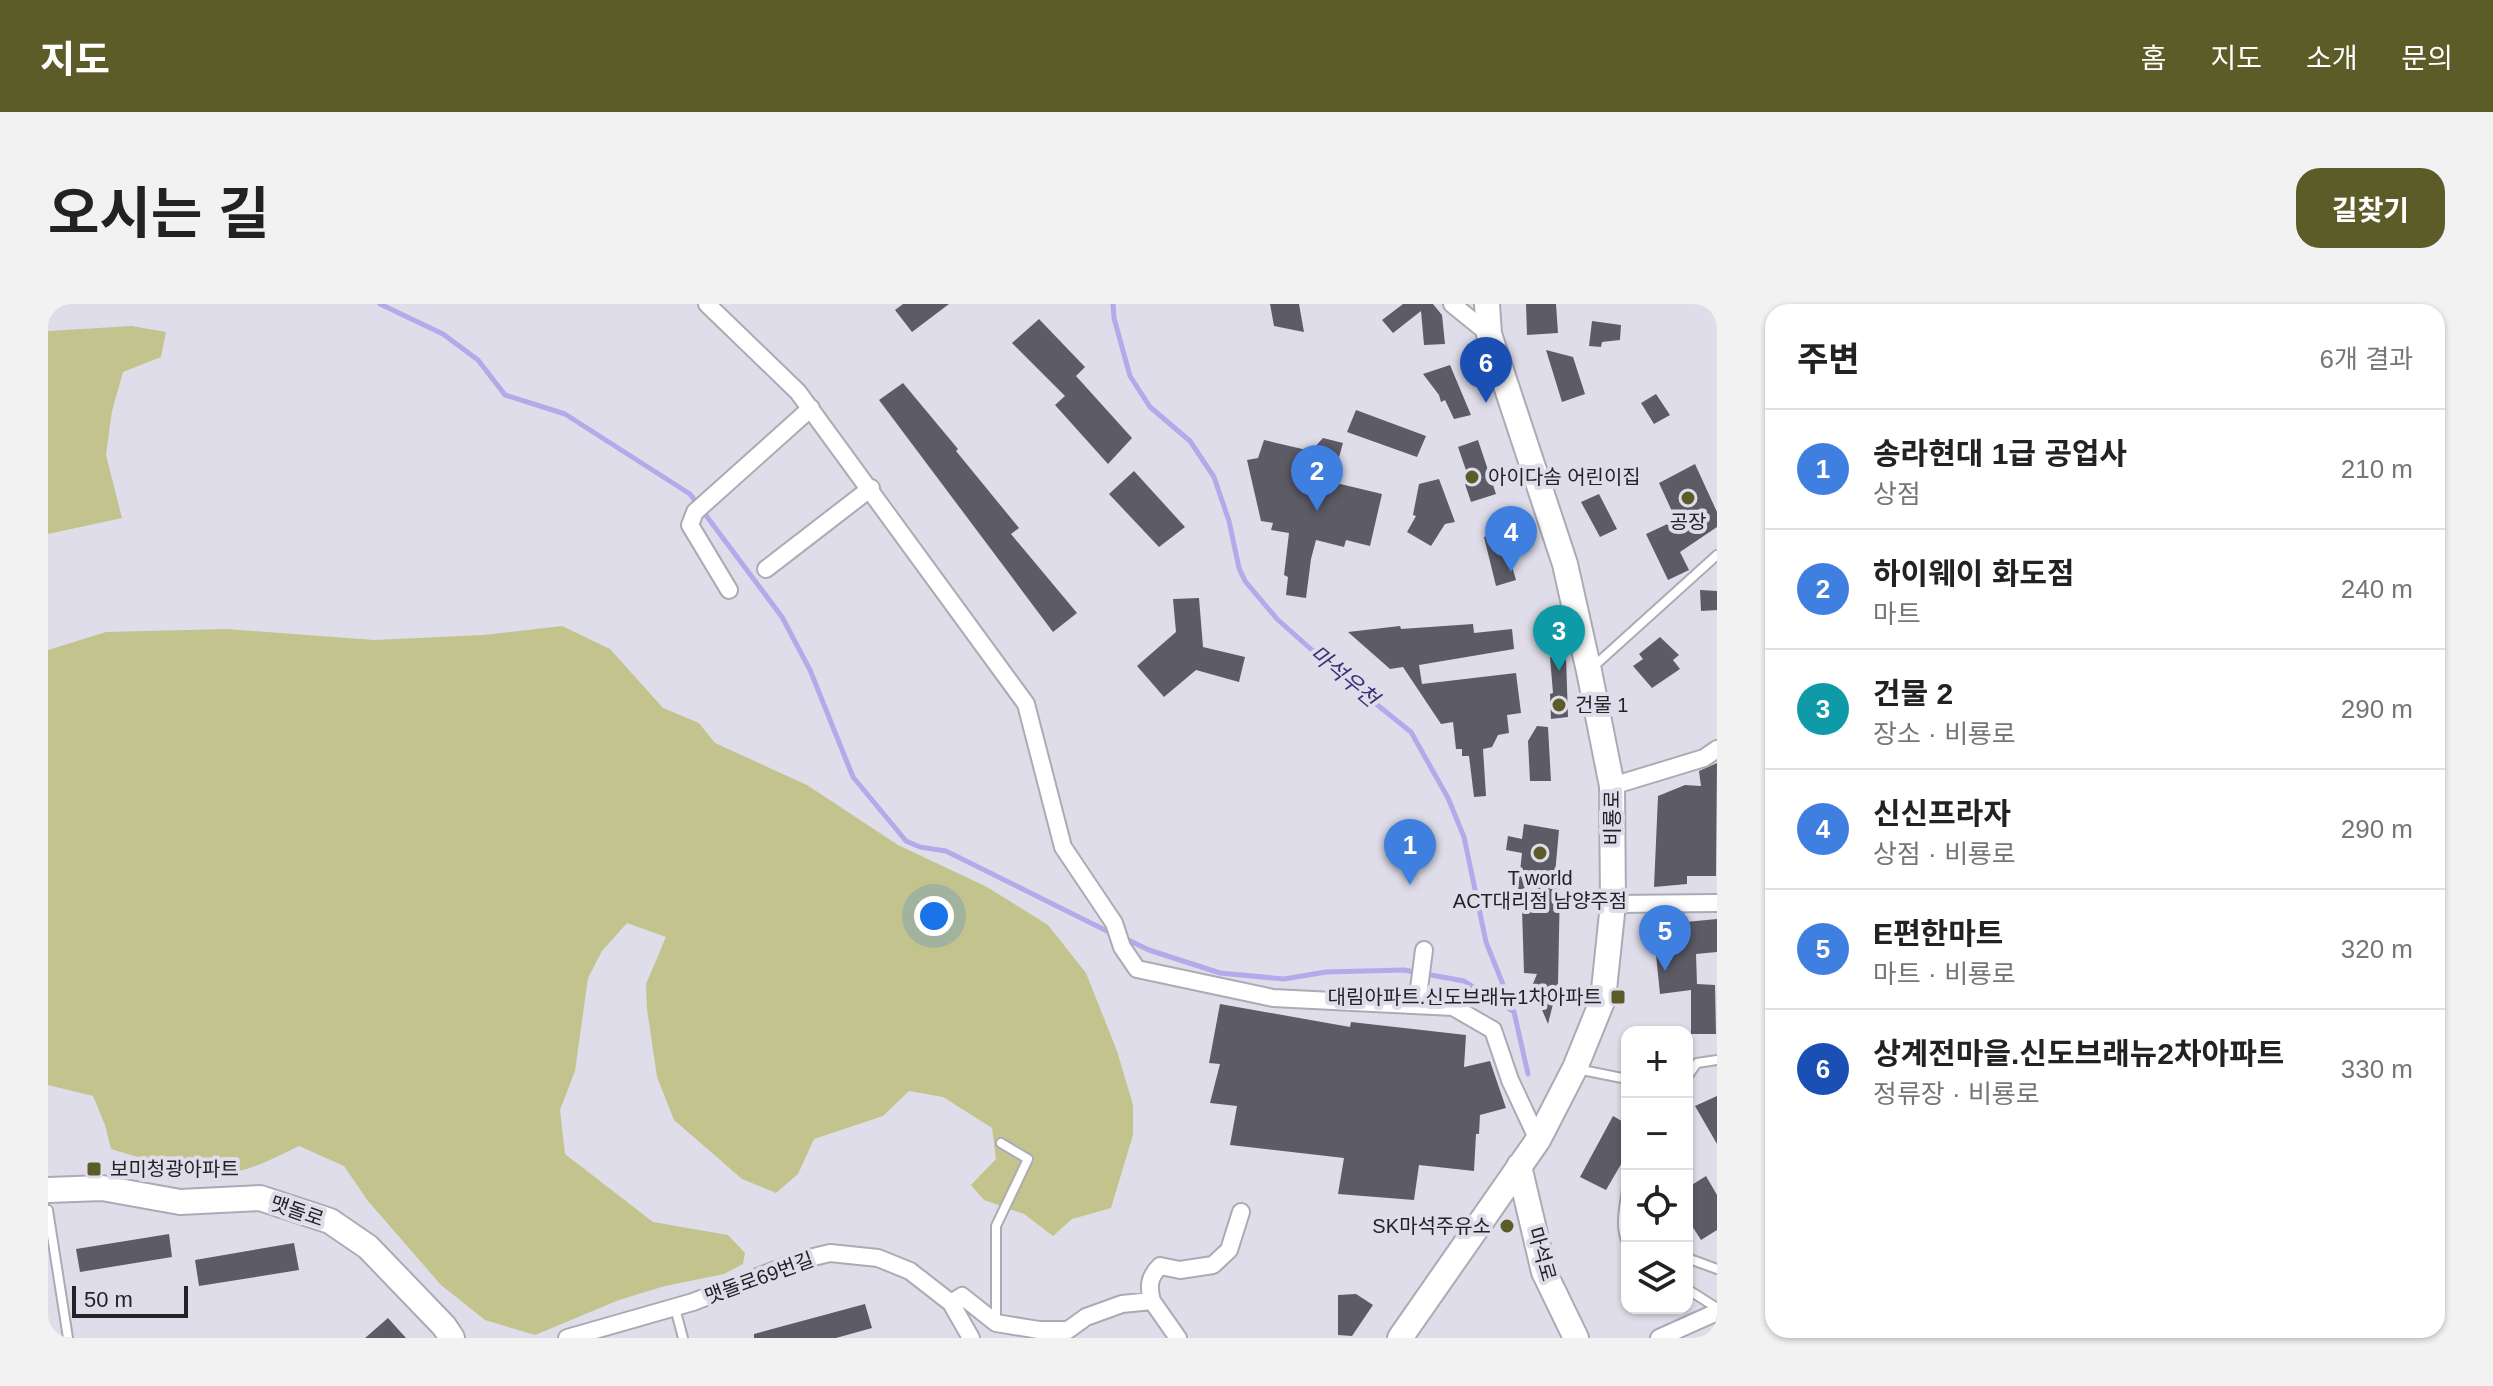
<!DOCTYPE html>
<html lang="ko">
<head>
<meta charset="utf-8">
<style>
	body { margin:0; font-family:Arial,"Noto Sans KR",sans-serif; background:#f2f2f2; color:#222 }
	.controls { position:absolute; right:24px; bottom:24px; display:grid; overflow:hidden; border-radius:16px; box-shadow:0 2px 6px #0004 }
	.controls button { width:72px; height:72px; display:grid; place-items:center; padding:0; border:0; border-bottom:2px solid #e0e0e0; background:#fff; color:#222; font:40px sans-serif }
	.scale { position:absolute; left:24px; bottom:20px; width:116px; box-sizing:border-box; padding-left:8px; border:4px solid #232327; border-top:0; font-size:22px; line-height:28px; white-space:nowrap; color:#232327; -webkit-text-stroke:6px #dedde9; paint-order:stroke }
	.you { position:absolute; left:886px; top:612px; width:28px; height:28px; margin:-20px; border:6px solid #fff; border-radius:50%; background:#1a73e8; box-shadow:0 0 0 12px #1a73e833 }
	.badge { display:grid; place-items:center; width:52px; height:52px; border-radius:50%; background:#5c5c29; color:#fff; font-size:26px; font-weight:700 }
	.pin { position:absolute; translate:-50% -66px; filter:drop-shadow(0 2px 4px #0008) }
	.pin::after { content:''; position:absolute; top:42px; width:28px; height:24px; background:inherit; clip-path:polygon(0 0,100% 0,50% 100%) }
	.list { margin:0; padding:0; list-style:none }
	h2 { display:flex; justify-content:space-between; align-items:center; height:104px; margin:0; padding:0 32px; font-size:34px }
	h2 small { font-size:26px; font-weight:400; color:#767676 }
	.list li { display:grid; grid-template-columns:52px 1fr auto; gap:24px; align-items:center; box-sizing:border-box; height:120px; padding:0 32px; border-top:2px solid #e0e0e0 }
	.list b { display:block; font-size:30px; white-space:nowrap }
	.list p { margin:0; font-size:26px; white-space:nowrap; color:#767676 }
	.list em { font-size:26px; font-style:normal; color:#767676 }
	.icon { flex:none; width:44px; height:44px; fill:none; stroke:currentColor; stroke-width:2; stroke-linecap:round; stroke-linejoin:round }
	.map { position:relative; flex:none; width:1669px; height:1034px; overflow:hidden; border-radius:24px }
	header { display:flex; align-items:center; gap:48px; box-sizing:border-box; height:112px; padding:0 40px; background:#5c5c29; color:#fff }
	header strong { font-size:38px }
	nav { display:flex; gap:44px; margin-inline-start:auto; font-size:28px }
	.intro { display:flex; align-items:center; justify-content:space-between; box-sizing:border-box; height:192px; padding:0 48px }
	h1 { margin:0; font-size:56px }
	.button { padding:20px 36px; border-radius:24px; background:#5c5c29; color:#fff; font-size:28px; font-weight:700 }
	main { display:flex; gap:48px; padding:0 48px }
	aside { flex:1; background:#fff; border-radius:24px; box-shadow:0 2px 6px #0004 }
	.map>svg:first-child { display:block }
	.green { fill:#c3c48d }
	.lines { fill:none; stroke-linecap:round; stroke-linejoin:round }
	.stream { stroke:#b3abe9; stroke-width:5 }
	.building { fill:#5d5c66 }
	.lane-casing { stroke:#abaab5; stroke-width:12 }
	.street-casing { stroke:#abaab5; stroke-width:20 }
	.secondary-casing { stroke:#abaab5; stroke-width:28 }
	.lane { stroke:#fff; stroke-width:8 }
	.street { stroke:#fff; stroke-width:16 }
	.secondary { stroke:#fff; stroke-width:24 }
	.poi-dot { fill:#5c5c29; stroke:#dedde9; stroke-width:3 }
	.labels { text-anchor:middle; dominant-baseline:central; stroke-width:8; stroke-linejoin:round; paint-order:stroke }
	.poi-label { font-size:20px; fill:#232327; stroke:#dedde9; text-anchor:start }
	.street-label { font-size:20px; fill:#232327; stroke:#dedde9 }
	.water-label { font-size:22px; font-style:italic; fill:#402f77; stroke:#dedde9 }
</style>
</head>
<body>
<header>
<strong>지도</strong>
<nav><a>홈</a><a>지도</a><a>소개</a><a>문의</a></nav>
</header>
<div class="intro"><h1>오시는 길</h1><a class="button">길찾기</a></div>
<main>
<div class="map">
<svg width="1669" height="1034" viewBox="0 0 1669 1034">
	<rect width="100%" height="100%" fill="#dedde9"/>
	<!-- green -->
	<path class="green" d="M84 22 118 28 113 53 75 68 64 107 58 151 74 214 0 230V27Z
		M514 322 562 345 615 404 651 419 667 439 759 481 850 541 939 583 1000 621 1038 669 1069 747 1085 801V831L1063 904 1024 915 1005 932 976 910 936 896 923 881 948 855 944 824 895 793 861 787 835 812 766 835 750 870 728 889 694 875 626 816 609 773 599 705 598 680 618 633 579 619 554 647 540 674 527 767 512 806 517 850 605 918 680 931 697 949 695 960 676 970 617 982 571 996 487 1031 437 1016 393 981 320 897 296 862 251 842C228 853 200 869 174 869 137 869 98 855 63 845L57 821 45 792 0 781V346L58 328 178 325 326 336 435 331Z"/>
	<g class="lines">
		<!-- stream -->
		<path class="stream" d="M332 0 395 30 430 56 457 91 517 110 642 190 734 313 762 366 805 473 858 537 872 543 898 547 1063 629
			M1065 0 1066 14 1082 72 1102 103 1142 137 1166 173 1181 217 1191 264 1197 277 1229 315 1292 371 1363 428 1400 494 1416 533 1438 638 1466 708 1480 770
			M1076 634 1101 646 1172 669 1236 675 1278 668 1356 666 1416 677 1466 708"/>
	</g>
	<!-- building -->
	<path class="building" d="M855 0H901L864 28 847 6Z
		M1222 0H1251L1256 28 1226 22Z
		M1355 0H1385L1394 11 1397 40 1376 41 1373 7 1345 29 1334 16Z
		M1478 0H1508L1510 29 1479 31Z
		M991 15 1037 63 1028 72 1084 134 1060 160 1007 101 1017 92 964 39Z
		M1544 17 1573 21 1572 36 1554 38 1553 43 1541 42Z
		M1498 46 1525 53 1537 90 1514 98Z
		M1402 61 1423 111 1406 115 1397 96 1393 98 1391 91 1375 70Z
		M855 79 910 145 908 147 971 224 963 230 1029 309 1005 328 831 96Z
		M1608 90 1622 111 1606 120 1593 99Z
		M1308 106 1378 132 1369 153 1299 128Z
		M1275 134 1295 139 1284 178 1334 190 1322 242 1298 236 1296 243 1268 236 1263 255 1258 294 1238 291 1240 273 1236 271 1241 229 1223 226 1225 219 1213 217 1199 156 1210 154 1216 136 1263 147Z
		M1430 136 1448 190 1423 198 1417 180 1422 178 1410 143Z
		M1647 160 1669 208V223L1632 248 1641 266 1620 276 1598 230 1628 216 1611 179Z
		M1086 167 1137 223 1111 243 1061 190Z
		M1391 175 1407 218 1397 220 1383 242 1359 228 1368 212 1365 211 1371 180Z
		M1551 190 1569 225 1552 233 1533 198Z
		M1454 227 1468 276 1448 282 1436 233Z
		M1652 286 1669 287V306L1653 307Z
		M1151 294 1155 343 1197 353 1191 378 1148 366 1116 393 1089 362 1128 328 1125 295Z
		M1425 320 1426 329 1464 325 1466 345 1371 361 1374 380 1468 369 1473 409 1459 411 1461 429 1450 431 1444 443 1435 445 1438 492 1426 493 1421 452H1414V445H1408L1405 418 1393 420 1355 363 1342 365 1300 328 1352 322 1353 325Z
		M1612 333 1631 351 1625 356 1632 365 1604 384 1585 362 1595 355 1591 350Z
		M1502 353H1518L1520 413 1503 415 1502 390 1505 389Z
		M1489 422 1500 423 1503 477H1482L1480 437Z
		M1669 459 1668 572H1639V580L1606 583 1610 492 1637 481 1653 482 1651 467Z
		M1476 520 1511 526 1506 581H1512L1510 680 1500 720 1484 682 1489 670 1476 669 1474 605H1468L1474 549 1458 546 1460 532 1474 535Z
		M1669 615V648L1648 650 1649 680 1667 681 1668 730H1643V686L1612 690 1606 631 1629 629 1627 619Z
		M1172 700 1302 723 1303 718 1418 731 1416 763 1442 757 1458 804 1432 811 1431 830H1428L1426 867 1371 861 1366 896 1290 890 1296 854 1182 841 1189 802 1162 799 1172 760 1161 759Z
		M1669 792V840L1647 802Z
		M1565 812 1579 820V850L1558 886 1532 873Z
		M1658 872 1669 891V926L1653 936 1639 914V884Z
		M121 930 124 953 32 968 28 945Z
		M246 939 251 966 151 982 147 956Z
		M1308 990 1325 1001 1304 1032 1290 1031V991Z
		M817 1000 824 1024 788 1034H706V1030Z
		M340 1014 358 1034H317Z"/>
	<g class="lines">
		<defs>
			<path id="lane" d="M1545 363 1669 251
				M1529 765 1579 775
				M1639 773 1649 759 1669 756
				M1579 884C1577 901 1571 923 1579 938
				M0 906 20 1034
				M1639 954 1669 965
				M1639 985 1669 1004
				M627 1004 635 1034
				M948 1018V922L980 855 953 839"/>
			<path id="street" d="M659 0 750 88 978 400 1015 543 1066 619 1074 643 1089 665 1225 694 1405 703 1445 726 1462 776 1490 836
				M1404 0 1441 30
				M718 265 823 184
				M681 286 642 221 647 208 763 104
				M1564 482 1656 454 1669 445
				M1565 600 1669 599
				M1369 700 1376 646
				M1104 997C1100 982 1101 973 1112 962L1132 966 1165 961 1181 946 1193 908
				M903 999 914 992 948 1019 991 1026H1020L1038 1013 1074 1000 1104 997 1130 1034
				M519 1034 645 998 753 956 782 949 830 954 862 967 903 999 923 1034
				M1611 1034 1669 1008"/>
			<path id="secondary" d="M1471 862 1496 968 1528 1034
				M0 886 54 884 132 898 212 894 282 917 320 943 396 1022 404 1034
				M1352 1034 1490 836 1527 764 1555 695 1565 600 1564 482 1541 367 1517 260 1441 30 1439 0"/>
		</defs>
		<!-- lane casing -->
		<use href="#lane" class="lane-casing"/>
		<!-- street casing -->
		<use href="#street" class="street-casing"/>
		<!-- secondary casing -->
		<use href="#secondary" class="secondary-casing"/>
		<!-- lane -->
		<use href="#lane" class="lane"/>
		<!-- street -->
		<use href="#street" class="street"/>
		<!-- secondary -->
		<use href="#secondary" class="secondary"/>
	</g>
	<!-- markers -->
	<g class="poi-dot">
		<circle cx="1424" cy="173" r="8"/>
		<circle cx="1640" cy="194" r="8"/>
		<circle cx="1511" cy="401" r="8"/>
		<circle cx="1492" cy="549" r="8"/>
		<rect x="1562" y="685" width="16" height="16" rx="4"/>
		<rect x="38" y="857" width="16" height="16" rx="4"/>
		<circle cx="1459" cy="922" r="8"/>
	</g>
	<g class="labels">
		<!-- poi labels -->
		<g class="poi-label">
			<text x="1440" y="173">아이다솜 어린이집</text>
			<text x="1640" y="218" text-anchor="middle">공장</text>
			<text x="1527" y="401">건물 1</text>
			<text x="1492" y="574" text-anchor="middle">T world<tspan x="1492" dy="23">ACT대리점 남양주점</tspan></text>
			<text x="1554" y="693" text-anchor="end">대림아파트.신도브래뉴1차아파트</text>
			<text x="62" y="865">보미청광아파트</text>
			<text x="1443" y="922" text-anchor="end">SK마석주유소</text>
		</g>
		<!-- street labels -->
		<g class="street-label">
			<text transform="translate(1564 514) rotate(-90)">비룡로</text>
			<text transform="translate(249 907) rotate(19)">맷돌로</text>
			<text transform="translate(1494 950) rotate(74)">마석로</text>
			<text transform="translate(711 974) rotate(-20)">맷돌로69번길</text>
		</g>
		<!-- water labels -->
		<g class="water-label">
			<text transform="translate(1296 372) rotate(40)">마석우천</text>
		</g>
	</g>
</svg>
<div class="controls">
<button>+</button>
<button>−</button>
<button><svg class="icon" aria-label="locate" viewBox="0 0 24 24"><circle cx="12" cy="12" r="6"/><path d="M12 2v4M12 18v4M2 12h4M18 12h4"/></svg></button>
<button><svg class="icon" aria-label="layers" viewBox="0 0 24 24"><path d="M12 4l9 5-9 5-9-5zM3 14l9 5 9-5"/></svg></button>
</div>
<div class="scale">50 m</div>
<div class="you"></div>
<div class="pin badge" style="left:1362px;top:581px;background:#3f7fe0">1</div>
<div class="pin badge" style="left:1269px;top:207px;background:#3f7fe0">2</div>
<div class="pin badge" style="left:1511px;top:367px;background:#0f9aa8">3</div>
<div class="pin badge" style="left:1463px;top:268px;background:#3f7fe0">4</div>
<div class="pin badge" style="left:1617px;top:667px;background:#3f7fe0">5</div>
<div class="pin badge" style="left:1438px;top:99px;background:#1a4fb4">6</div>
</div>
<aside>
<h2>주변<small>6개 결과</small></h2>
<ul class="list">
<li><span class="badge" style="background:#3f7fe0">1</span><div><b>송라현대 1급 공업사</b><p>상점</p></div><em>210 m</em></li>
<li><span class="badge" style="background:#3f7fe0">2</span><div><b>하이웨이 화도점</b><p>마트</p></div><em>240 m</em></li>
<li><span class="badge" style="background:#0f9aa8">3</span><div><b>건물 2</b><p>장소 · 비룡로</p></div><em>290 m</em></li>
<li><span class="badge" style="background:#3f7fe0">4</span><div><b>신신프라자</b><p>상점 · 비룡로</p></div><em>290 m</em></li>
<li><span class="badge" style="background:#3f7fe0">5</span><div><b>E편한마트</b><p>마트 · 비룡로</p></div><em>320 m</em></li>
<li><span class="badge" style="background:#1a4fb4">6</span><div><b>상계전마을.신도브래뉴2차아파트</b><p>정류장 · 비룡로</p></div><em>330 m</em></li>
</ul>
</aside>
</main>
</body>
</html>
